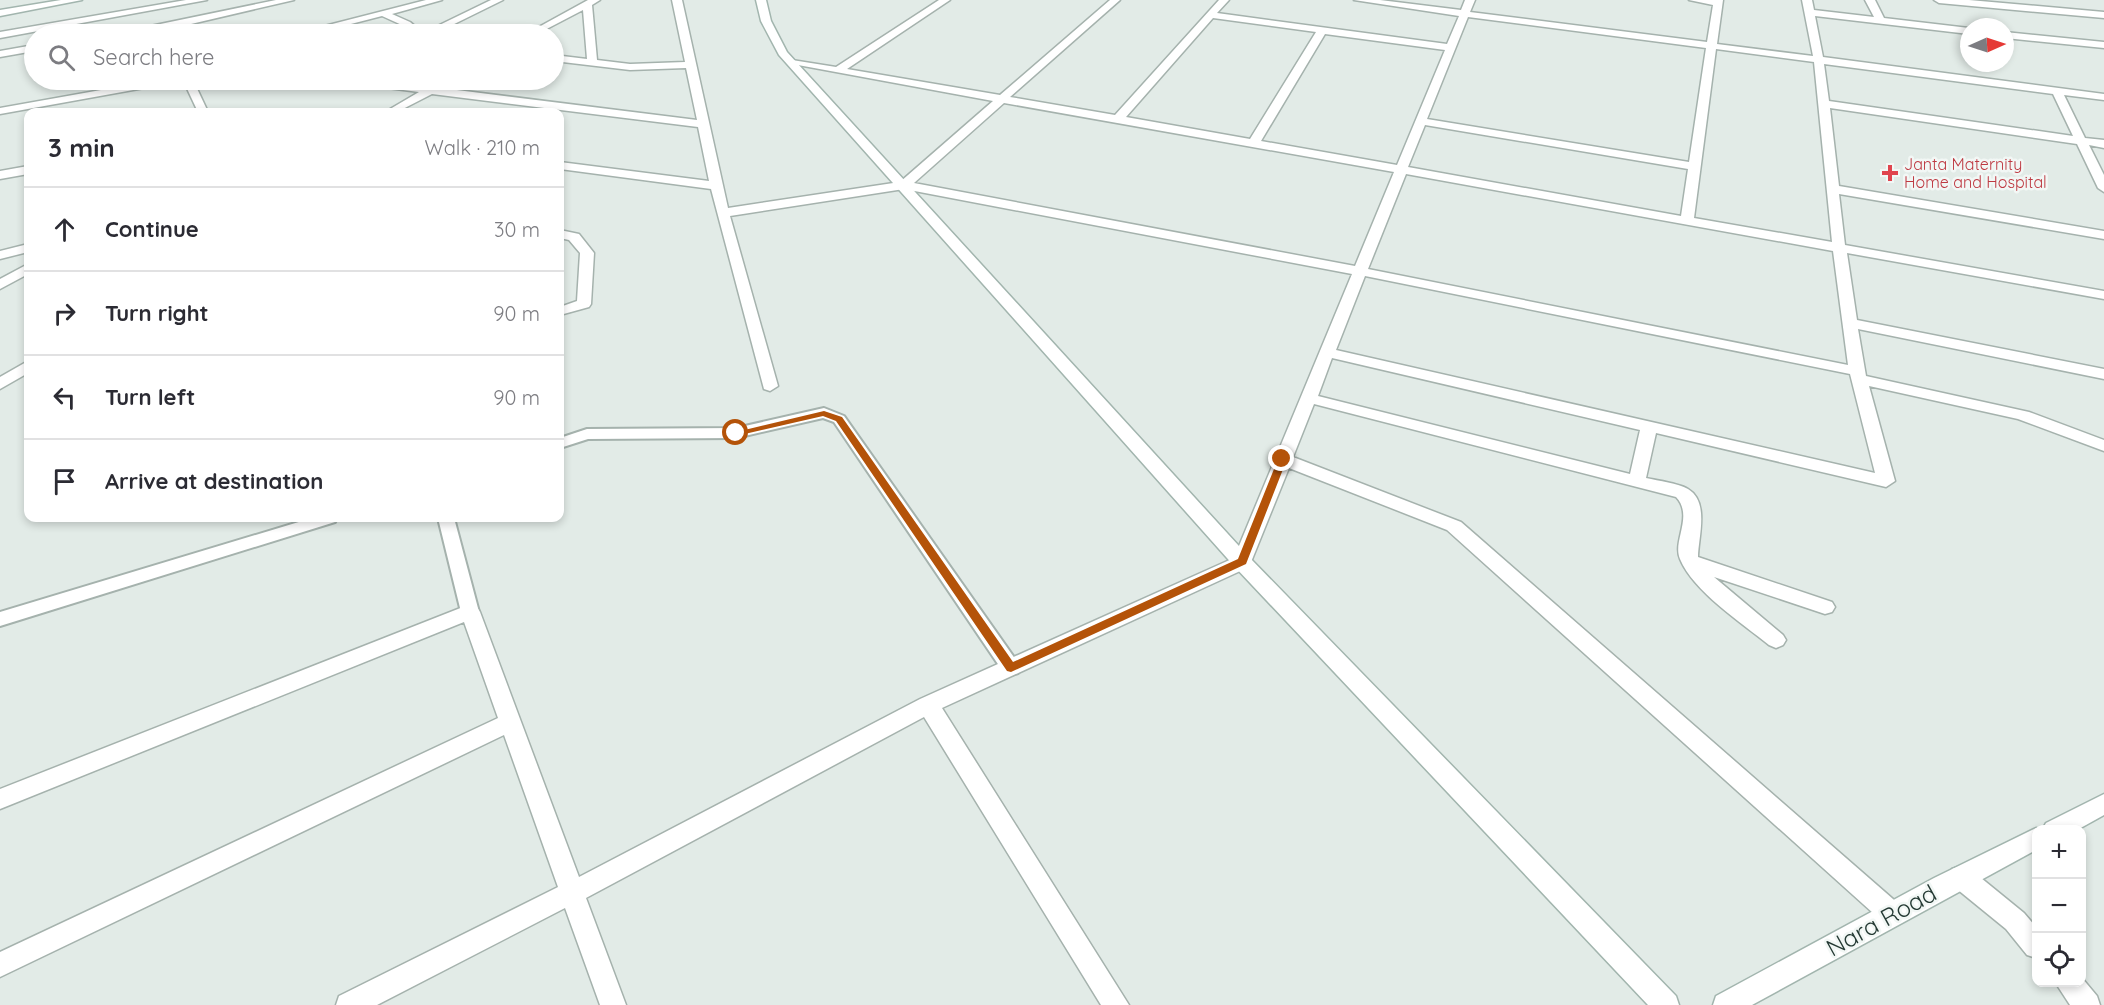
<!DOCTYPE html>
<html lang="en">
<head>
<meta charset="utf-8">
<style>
	body { margin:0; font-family:Quicksand,sans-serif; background:#f7f7f7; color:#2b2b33 }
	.controls { position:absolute; right:18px; bottom:18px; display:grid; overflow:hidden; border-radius:12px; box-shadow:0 3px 9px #0003 }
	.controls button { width:54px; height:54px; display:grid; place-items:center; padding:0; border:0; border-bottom:2px solid #e1e1e2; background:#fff; color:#2b2b33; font:30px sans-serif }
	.compass { position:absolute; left:1960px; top:18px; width:54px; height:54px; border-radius:50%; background:#fff; box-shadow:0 3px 9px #0003; rotate:87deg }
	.stop { position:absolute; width:18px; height:18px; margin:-14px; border:4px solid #b45309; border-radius:50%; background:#fff }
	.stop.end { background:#b45309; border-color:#fff; box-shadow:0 2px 6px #0008 }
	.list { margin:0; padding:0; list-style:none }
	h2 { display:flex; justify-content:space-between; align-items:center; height:78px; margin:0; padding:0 24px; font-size:26px }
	h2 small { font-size:20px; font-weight:400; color:#7c7c81 }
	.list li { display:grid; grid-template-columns:39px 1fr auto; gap:18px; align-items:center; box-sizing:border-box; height:84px; padding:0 24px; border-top:2px solid #e1e1e2 }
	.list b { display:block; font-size:22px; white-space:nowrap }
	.list em { font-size:20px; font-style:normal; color:#7c7c81 }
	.icon { flex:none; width:33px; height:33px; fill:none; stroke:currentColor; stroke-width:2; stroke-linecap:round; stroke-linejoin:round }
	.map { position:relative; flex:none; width:2104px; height:1005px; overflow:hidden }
	.search { position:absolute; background:#fff; box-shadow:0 3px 9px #0003; left:24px; top:24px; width:540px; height:66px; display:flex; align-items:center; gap:15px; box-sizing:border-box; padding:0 21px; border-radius:33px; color:#7c7c81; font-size:22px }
	.panel { position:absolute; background:#fff; box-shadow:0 3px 9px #0003; left:24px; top:108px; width:540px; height:414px; border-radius:12px }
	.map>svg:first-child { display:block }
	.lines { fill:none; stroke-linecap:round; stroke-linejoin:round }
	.lane-casing { stroke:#a5b2ad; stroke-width:4 }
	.street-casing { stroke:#a5b2ad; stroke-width:3 }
	.secondary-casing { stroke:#a2b5ae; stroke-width:3 }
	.lane { fill:#fff; fill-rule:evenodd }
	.street { fill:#fff; fill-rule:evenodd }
	.secondary { fill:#fff; fill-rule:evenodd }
	.route { fill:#b45309 }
	.health-dot { fill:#e0444e; stroke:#f2f7f5; stroke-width:2 }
	.labels { text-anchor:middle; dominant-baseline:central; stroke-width:5; stroke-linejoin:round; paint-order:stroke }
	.far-health-label { font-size:16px; fill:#be3a42; stroke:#f2f7f5; text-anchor:start }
	.near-street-label { font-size:24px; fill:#243933; stroke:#f2f7f5 }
</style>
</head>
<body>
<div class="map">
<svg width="2104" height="1005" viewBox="0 0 2104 1005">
	<rect width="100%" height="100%" fill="#e2ebe7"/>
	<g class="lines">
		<defs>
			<path id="lane" d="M824 408 844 416 1018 663 1021 668 1018 673 1011 675 1004 673 834 422 823 418 736 438 588 439 560 448V438L587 429 736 428Z
				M312 518H337L335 522 0 626V612Z
				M438 518H454L479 612 476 617H464L461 612Z"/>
			<path id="street" d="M186 0H207L0 38V32Z
				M276 0H294L174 28 177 34H167L165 29 133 34H112Z
				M426 0H442L392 14 410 22 423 33 491 0H503L434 34H414L404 26 382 16 312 34H302L301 32Z
				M588 0H600L592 5 597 60 630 64 685 62 672 0H682L728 208 900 182 993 101 787 63 792 60 836 67 939 0H950L847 69 1000 95 1110 0H1120L1010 97 1115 115 1219 0H1229L1217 13 1447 44 1459 16 1354 0H1380L1461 10 1465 0H1475L1470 12 1707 42 1713 5 1689 0H1723L1717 44 1813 56 1802 0H1812L1814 10 1874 17 1865 0H1875L1884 18 1969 28V34L1815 16 1823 57 2104 94V100L2064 95 2085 138 2104 140V148L2089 145 2104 175V192L2098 188 2077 144 1830 108 1839 186 2104 231V239L1839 194 1845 245 2104 291V299L1847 253 1857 320 2104 369V379L1858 329 1866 376 2029 412 2104 440V451L2018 419 1869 386 1895 481 1886 487 1656 433 1646 478C1659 481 1678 483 1688 489 1710 502 1698 538 1698 557L1832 602 1835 607 1832 612 1825 614 1714 577 1783 635 1786 640 1783 645 1776 648 1769 645C1742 623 1693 591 1680 559 1672 541 1694 516 1676 497L1314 404 1293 457 1461 522 1901 906 1905 914 1901 922 1892 926 1883 922 1447 530 1289 468 1249 567 942 708 1129 1005H1101L924 717 586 898 626 1005H600L565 908 377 1005H336L339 996 558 887 504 735 0 977V952L498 718 464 622 0 809V789L463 607 470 605 477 607 480 612 579 877 920 699 1234 558 1352 274 904 189 730 216 778 386 770 391 764 389 711 189 560 169V162L709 181 698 127 432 94 397 112H385L419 92 348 83 343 80C371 77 403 89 427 87 437 86 443 80 454 80L441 88 697 120 686 68 630 70 554 61V55L587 59 583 10 537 34H526ZM1468 17 1706 48 1689 162 1427 119ZM1213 18 1316 32 1250 139 1126 117ZM1325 34 1445 50 1397 165 1261 141ZM1716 49 1814 62 1832 242 1694 218ZM1824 64 2053 94 2073 136 1829 101ZM1004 103 1394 172 1355 266 914 183ZM1425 125 1688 169 1681 216 1408 167ZM1406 174 1833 251 1848 365 1368 269ZM1365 276 1850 374 1875 473 1336 350ZM1332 358 1640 430 1630 474 1318 396Z
				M1934 0H1969L2104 12V18L1939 3Z
				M2005 32 2104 42V48L2005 38Z
				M34 45V51L0 57V51Z
				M157 80H177L172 83 0 114V108Z
				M183 80H193L208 112H198Z
				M28 166V174L0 179V171Z
				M560 230 579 234 594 253 591 304 589 307 560 315V307L577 301 580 253 569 240 560 238Z
				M28 244V252L0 259V251Z
				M28 264V274L0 289V279Z
				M28 361V373L0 389V377Z
				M1961 866 1970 869 2024 913 2036 927V958L2027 955 2006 929 1952 885 1949 877 1952 869Z
				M2082 978 2097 996 2100 1005H2070L2055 982H2082Z"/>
			<path id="secondary" d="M61 0H82L0 16V10Z
				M756 0H766L771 21 787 52 1249 557 1676 996 1679 1005H1648L1235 567 779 55 761 21Z
				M2104 794V815L2077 830H2042L2046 823Z
				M2036 828 2041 830H2036V850L1752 1005H1713L1716 996 1934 878Z"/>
		</defs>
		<!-- lane casing -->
		<use href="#lane" class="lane-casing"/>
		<!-- street casing -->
		<use href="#street" class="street-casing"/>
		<!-- secondary casing -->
		<use href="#secondary" class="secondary-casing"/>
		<!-- lane -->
		<use href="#lane" class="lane"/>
		<!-- street -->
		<use href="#street" class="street"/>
		<!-- secondary -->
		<use href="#secondary" class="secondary"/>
	</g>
	<!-- route -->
	<path class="route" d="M824 411 842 417 1013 662 1238 559 1278 459 1282 456 1287 459 1246 564 1011 672 1007 671 836 421 823 416 736 436 732 433Z"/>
	<!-- markers -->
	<path class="health-dot" d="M1887 164h6v6h6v6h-6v6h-6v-6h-6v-6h6z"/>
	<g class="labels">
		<!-- far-health labels -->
		<g class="far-health-label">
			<text x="1904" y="164">Janta Maternity<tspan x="1904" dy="18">Home and Hospital</tspan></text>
		</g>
		<!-- near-street labels -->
		<g class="near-street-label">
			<text transform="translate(1881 920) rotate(-29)">Nara Road</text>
		</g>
	</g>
</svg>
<div class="controls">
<button>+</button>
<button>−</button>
<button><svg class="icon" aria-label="locate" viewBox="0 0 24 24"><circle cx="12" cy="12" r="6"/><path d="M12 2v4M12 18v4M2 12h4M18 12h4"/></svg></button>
</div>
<svg class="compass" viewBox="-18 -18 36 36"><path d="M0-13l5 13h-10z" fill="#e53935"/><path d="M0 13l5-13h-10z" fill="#7c7c81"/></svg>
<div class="stop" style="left:736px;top:433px"></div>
<div class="stop end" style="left:1282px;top:459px"></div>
<div class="search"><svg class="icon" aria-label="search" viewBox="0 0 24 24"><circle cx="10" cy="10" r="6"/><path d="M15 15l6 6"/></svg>Search here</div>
<section class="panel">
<h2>3 min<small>Walk · 210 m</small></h2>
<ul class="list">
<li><svg class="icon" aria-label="ahead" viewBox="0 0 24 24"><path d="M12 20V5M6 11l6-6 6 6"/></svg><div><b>Continue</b></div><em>30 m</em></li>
<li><svg class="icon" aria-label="right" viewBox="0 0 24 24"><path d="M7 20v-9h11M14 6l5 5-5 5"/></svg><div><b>Turn right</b></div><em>90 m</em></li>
<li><svg class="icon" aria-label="left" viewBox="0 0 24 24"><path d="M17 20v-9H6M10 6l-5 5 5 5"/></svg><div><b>Turn left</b></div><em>90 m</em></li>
<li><svg class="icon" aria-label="arrive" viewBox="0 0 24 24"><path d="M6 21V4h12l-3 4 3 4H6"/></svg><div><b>Arrive at destination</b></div></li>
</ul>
</section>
</div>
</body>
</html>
